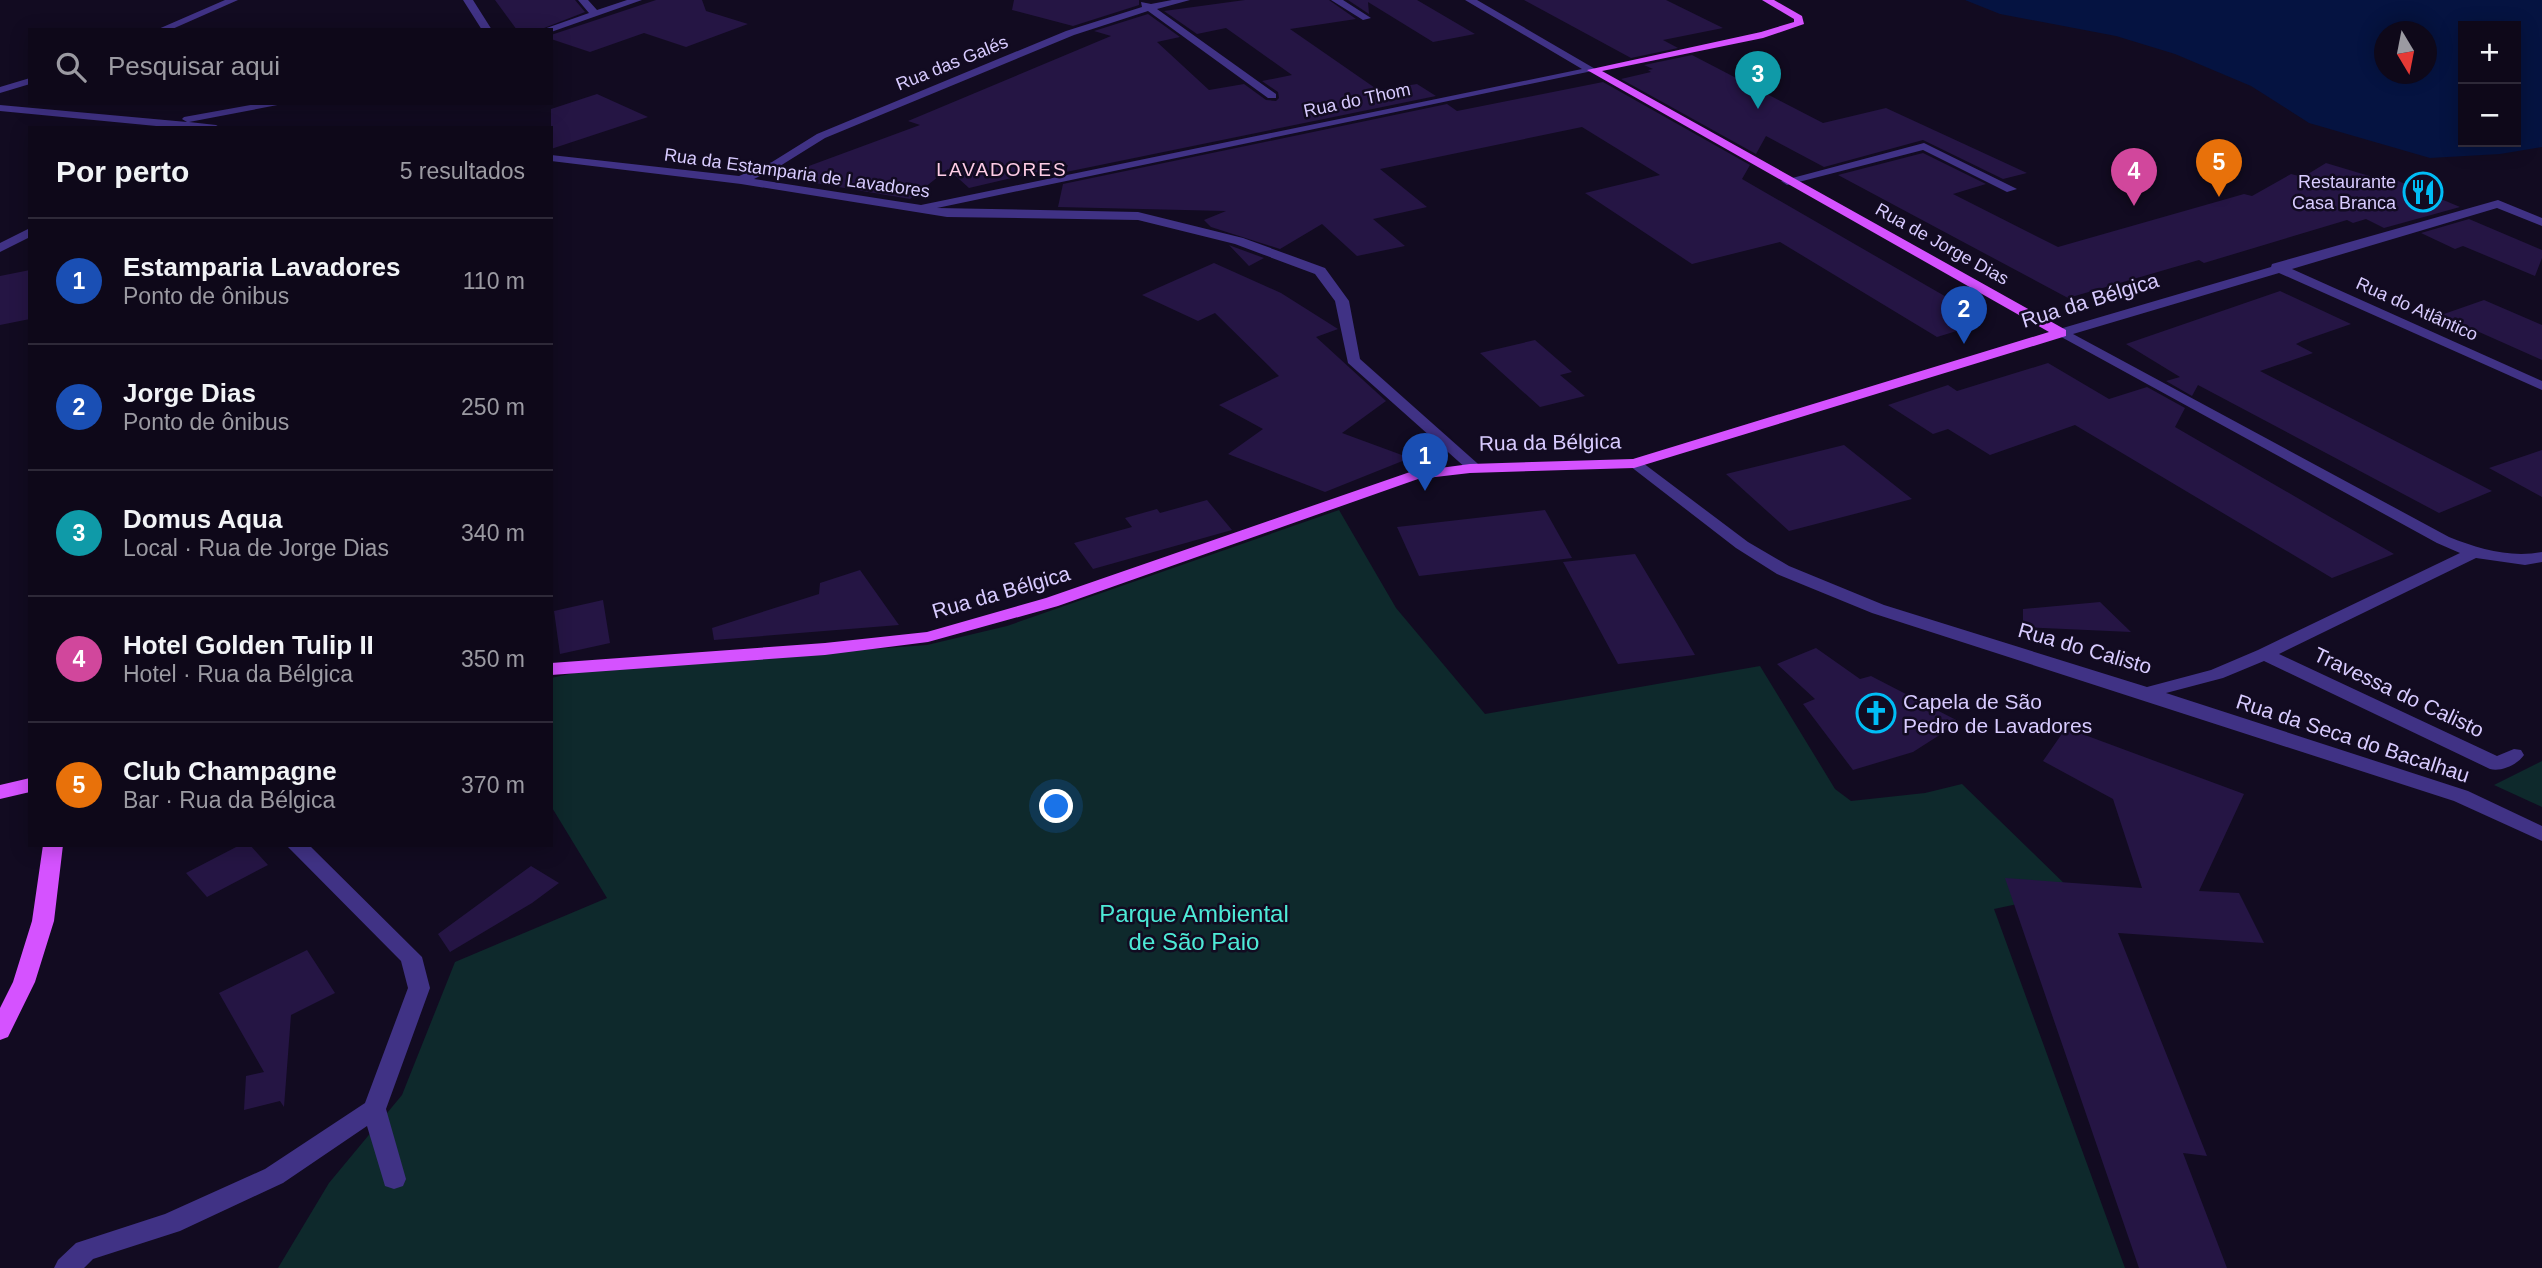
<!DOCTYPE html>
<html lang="pt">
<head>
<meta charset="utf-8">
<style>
	body { margin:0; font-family:Arial,sans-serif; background:#171122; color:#f1f3f6 }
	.controls { position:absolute; right:21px; top:21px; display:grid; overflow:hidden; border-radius:0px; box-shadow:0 4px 18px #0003 }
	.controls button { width:63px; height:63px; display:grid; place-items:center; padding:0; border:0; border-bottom:2px solid #2e2938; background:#0e0819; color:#f1f3f6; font:35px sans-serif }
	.compass { position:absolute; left:2374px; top:21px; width:63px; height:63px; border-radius:50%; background:#0e0819; box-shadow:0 4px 18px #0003; rotate:170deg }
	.you { position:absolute; left:1057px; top:807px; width:24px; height:24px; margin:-18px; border:5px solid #fff; border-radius:50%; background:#1a73e8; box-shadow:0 0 0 10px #1a73e833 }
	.badge { display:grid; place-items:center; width:46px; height:46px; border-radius:50%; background:#0f766e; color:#fff; font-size:23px; font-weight:700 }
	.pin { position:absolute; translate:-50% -58px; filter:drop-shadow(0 2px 4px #0008) }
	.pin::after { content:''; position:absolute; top:37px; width:24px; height:21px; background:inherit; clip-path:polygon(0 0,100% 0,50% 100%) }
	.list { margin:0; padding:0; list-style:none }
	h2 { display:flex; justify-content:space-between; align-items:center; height:91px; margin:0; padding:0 28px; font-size:30px }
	h2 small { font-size:23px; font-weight:400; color:#9b9aa2 }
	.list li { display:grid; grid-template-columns:46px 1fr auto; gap:21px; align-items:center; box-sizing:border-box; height:126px; padding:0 28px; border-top:2px solid #2e2938 }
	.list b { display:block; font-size:26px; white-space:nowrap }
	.list p { margin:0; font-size:23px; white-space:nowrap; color:#9b9aa2 }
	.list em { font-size:23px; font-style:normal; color:#9b9aa2 }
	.icon { flex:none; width:38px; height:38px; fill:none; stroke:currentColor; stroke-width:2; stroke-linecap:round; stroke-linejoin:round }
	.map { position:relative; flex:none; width:2542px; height:1268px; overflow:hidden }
	.search { position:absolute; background:#0e0819; box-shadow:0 4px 18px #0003; left:28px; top:28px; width:525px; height:77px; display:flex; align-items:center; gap:18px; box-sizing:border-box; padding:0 24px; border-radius:0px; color:#9b9aa2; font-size:26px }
	.panel { position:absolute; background:#0e0819; box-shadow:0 4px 18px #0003; left:28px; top:126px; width:525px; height:721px; border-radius:0px }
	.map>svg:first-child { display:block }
	.green { fill:#0e292c }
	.water { fill:#051341; fill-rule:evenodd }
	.building { fill:#251544 }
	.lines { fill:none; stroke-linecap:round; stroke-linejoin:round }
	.minor { fill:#403285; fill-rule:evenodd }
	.major { fill:#d552ff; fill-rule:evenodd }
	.labels { text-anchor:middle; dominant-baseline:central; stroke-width:5; stroke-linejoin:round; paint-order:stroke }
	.far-street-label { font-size:18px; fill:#d8cbff; stroke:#120b21 }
	.far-poi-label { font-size:18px; fill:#d8cbff; stroke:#120b21; text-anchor:end }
	.far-neighbourhood-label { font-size:19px; letter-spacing:2px; fill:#ffcde6; stroke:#120b21 }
	.street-label { font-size:21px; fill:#d8cbff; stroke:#120b21 }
	.poi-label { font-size:21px; fill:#d8cbff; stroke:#120b21; text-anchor:start }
	.near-park-label { font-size:24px; fill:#4dead7; stroke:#120b21 }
</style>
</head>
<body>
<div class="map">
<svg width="2542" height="1268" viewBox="0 0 2542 1268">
	<rect width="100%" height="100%" fill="#120b21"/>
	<!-- green -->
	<path class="green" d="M1339 510 1396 608 1485 714 1760 666 1835 789 1851 801 1925 793 1962 784 2073 892 1994 909 2125 1268H278L329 1183 402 1095 455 962 607 898 551 806V678L588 670 927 645 1007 626Z
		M2542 761V807L2494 785Z"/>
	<!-- water -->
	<path class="water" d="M1965 0H2542V147L2500 154 2430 158 2309 123 2251 86 2175 54 2116 36 2000 14ZM2463 26H2516V142H2463ZM2384 32H2426V74H2384Z"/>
	<!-- building -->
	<path class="building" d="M495 0H575L585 12 539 30H517Z
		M656 0H702L706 11 748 24 686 47 644 33 590 52 551 39V35Z
		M1014 0H1139V5L1073 26 1012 10Z
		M1245 0H1329L1356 19 1290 29 1378 90 1417 84 1436 96 1066 172 1068 165 969 188 948 169 910 199 779 177 920 125 908 121 1111 36 1094 31 1148 14 1180 37 1157 42 1209 90 1244 84 1266 100 1276 101 1279 98 1278 92 1262 81 1292 75 1226 28 1197 34 1164 11Z
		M1348 0H1417L1475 34 1433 42 1368 2 1369 14Z
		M1524 0H1666L1723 28 1663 40 1678 48 1631 58Z
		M1692 55 1823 123 1886 108 2027 173 2003 179 1923 140 1824 167 1766 136 1756 154 1621 79 1651 72 1648 70 1653 69 1644 65Z
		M1603 82 1750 165 1742 179 1981 317 1975 319 1983 323 1937 337 1780 242 1692 264 1585 193 1660 175 1582 127 1380 169 1427 207 1373 219 1405 246 1357 256 1322 224 1280 249 1211 227 1204 220 1226 211 1058 207 1063 184 1447 104 1457 111Z
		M597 94 648 117 551 149V109Z
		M1923 153 1986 184 1953 194 2058 247 2244 194 2252 196 2291 174 2303 177 2326 163 2376 178 2384 175 2460 207 2384 228 2366 219 2353 223 2347 220 2204 263 2199 260 2068 298 1838 175Z
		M2469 219 2542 250V258L2535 276 2463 246 2455 249 2421 233Z
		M1229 245 1234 247 1264 258 1249 266Z
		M1214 263 1281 293 1338 329 1316 337 1386 401 1342 433 1410 458 1325 492 1228 454 1263 429 1219 405 1279 376 1215 313 1198 321 1142 295Z
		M30 270V319L0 325V276Z
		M2280 291 2351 324 2302 341 2296 344 2313 353 2260 371 2492 491 2439 513 2198 385 2192 396 2166 381 2180 377 2126 344Z
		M2484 300 2542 325V360L2441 315Z
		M1535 340 1572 372 1560 375 1585 396 1540 407 1480 353Z
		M2048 363 2109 399 2147 387 2185 408 2175 427 2394 554 2332 578 2075 425 1990 455 1948 429 1933 434 1888 405 1948 385 1957 391Z
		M1844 445 1912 499 1789 531 1726 474Z
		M2542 450V497L2489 468Z
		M1207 500 1232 530 1093 569 1074 543 1132 527 1125 518 1157 509 1160 513Z
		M1545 510 1572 558 1419 576 1397 527Z
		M1635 554 1677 624 1695 655 1618 664 1563 562Z
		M860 570 899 625 714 640 712 628 819 594 820 583Z
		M603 600 610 643 560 654 554 611Z
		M2100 602 2131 632 2023 627V609Z
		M1816 648 1860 679 1871 676 1960 722 1913 752 1853 770 1803 704 1815 699 1777 664Z
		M2066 728 2244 794 2199 891 2239 893 2264 943 2118 933 2207 1156 2183 1153 2227 1268H2139L2005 878 2142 888 2113 799 2043 761Z
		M240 845H250L268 865 207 897 186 873Z
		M531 866 559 883 532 903 450 952 438 934Z
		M307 950 335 993 291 1015 284 1107 280 1101 244 1110 246 1076 264 1072 219 993Z"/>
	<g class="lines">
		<!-- minor -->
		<path class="minor" d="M225 0H238L170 30H156Z
			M463 0H473L492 30H482Z
			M578 0H588L597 10 627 0H642L551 32 541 30 589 13Z
			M1172 0H1190L1157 9 1276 94V98H1268L1148 11 1074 35 825 138 780 166 754 179 921 205 1582 69 1465 0H1477L1597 70 937 208 1138 212 1243 238 1325 268 1349 301 1360 359 1477 463 1480 466 1477 469H1467L1348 363 1335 301 1315 274 1235 244 1138 220 947 217 741 184 551 161V155L739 176 772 162 817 134 1066 31 1142 7 1141 2 1151 4Z
			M1331 0H1343L1371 18 1363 20Z
			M30 78V84L0 93V87Z
			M262 103H288L189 122 216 125 221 128H177L0 111V105L187 122 182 119 184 117Z
			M1924 143 2017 189 2007 192 1923 150 1787 185 1781 181Z
			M2498 200 2542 218V226L2497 208 2292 269 2542 381V390L2279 273 2073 334 2449 537C2479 549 2510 558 2542 552V562L2525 565 2476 558 2279 654 2497 756 2514 749 2521 750 2524 755C2517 765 2501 772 2490 769L2264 661 2223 678 2166 693 2468 791 2542 826V841L2454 801 1872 613 1777 574 1736 548 1626 463 1629 460H1639L1748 542 1789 566 1884 605 2147 687 2211 670 2258 650 2460 553 2437 543 2054 333 2056 330 2271 267 2272 264Z
			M30 228V237L0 252V243Z
			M286 845H309L422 957 430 988 386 1109 406 1179 403 1186 394 1189 385 1186 367 1126 283 1183 180 1231 93 1259 84 1268H54L58 1260 76 1243 165 1214 265 1169 365 1103 408 988 401 961Z"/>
		<!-- major -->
		<path class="major" d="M1762 0H1774L1802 16 1804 24 1763 38 1602 71 2066 330V336L1634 468 1470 473 1418 479 1058 606 928 642 825 655 551 675V663L825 643 927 632 1046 598 1410 472 1470 464 1633 459 2049 332 1587 70 1761 32 1794 22V19Z
			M30 778V792L0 799V785Z
			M43 845H63L54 921 35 982 8 1037 0 1040V1008L13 982 32 921Z"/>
	</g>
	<!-- icons -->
	<defs>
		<symbol id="restaurant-ring" viewBox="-11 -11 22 22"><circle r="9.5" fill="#120b21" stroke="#00bdf6" stroke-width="1.5"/><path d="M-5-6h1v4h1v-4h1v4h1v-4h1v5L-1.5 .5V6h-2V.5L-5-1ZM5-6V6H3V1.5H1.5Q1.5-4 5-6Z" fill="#00bdf6"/></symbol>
		<symbol id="church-ring" viewBox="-11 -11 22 22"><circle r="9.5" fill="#120b21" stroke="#00bdf6" stroke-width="1.5"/><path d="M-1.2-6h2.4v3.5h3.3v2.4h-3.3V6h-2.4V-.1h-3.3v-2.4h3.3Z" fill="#00bdf6"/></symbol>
	</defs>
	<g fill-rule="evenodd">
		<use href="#restaurant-ring" x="2401" y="170" width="44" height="44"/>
		<use href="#church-ring" x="1854" y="691" width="44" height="44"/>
	</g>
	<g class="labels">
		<!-- far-street labels -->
		<g class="far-street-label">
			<text transform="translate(952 63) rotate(-22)">Rua das Galés</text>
			<text transform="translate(1357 100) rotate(-12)">Rua do Thom</text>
			<text transform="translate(797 173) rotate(8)">Rua da Estamparia de Lavadores</text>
			<text transform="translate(1942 244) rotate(29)">Rua de Jorge Dias</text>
			<text transform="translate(2417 309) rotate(24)">Rua do Atlântico</text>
		</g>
		<!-- far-poi labels -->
		<g class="far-poi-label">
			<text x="2396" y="182">Restaurante<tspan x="2396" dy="21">Casa Branca</tspan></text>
		</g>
		<!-- far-neighbourhood labels -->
		<g class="far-neighbourhood-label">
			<text x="1002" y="169">LAVADORES</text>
		</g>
		<!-- street labels -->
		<g class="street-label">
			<text transform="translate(2090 300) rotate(-17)">Rua da Bélgica</text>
			<text transform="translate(1550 442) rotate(-1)">Rua da Bélgica</text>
			<text transform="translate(1001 592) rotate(-16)">Rua da Bélgica</text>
			<text transform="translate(2085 648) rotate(16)">Rua do Calisto</text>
			<text transform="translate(2399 692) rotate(25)">Travessa do Calisto</text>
			<text transform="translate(2353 738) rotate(18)">Rua da Seca do Bacalhau</text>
		</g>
		<!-- poi labels -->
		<g class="poi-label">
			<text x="1903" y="701">Capela de São<tspan x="1903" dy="24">Pedro de Lavadores</tspan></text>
		</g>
		<!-- near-park labels -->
		<g class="near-park-label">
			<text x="1194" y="913">Parque Ambiental<tspan x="1194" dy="28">de São Paio</tspan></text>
		</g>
	</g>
</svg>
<div class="controls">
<button>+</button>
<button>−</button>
</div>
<svg class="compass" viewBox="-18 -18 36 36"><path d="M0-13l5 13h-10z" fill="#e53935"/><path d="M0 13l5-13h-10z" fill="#9b9aa2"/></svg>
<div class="you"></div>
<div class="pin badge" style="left:1425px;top:491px;background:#1a4fb4">1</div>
<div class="pin badge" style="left:1964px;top:344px;background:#1a4fb4">2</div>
<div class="pin badge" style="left:1758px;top:109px;background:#0f9aa8">3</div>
<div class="pin badge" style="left:2134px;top:206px;background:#d1479c">4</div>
<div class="pin badge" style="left:2219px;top:197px;background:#e8710a">5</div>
<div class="search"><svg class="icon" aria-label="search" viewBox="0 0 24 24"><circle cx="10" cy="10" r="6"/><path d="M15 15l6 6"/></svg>Pesquisar aqui</div>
<section class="panel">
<h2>Por perto<small>5 resultados</small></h2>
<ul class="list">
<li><span class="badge" style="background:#1a4fb4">1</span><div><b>Estamparia Lavadores</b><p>Ponto de ônibus</p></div><em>110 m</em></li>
<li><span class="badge" style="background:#1a4fb4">2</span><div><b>Jorge Dias</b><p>Ponto de ônibus</p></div><em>250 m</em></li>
<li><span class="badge" style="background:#0f9aa8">3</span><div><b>Domus Aqua</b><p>Local · Rua de Jorge Dias</p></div><em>340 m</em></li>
<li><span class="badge" style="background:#d1479c">4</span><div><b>Hotel Golden Tulip II</b><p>Hotel · Rua da Bélgica</p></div><em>350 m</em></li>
<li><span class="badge" style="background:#e8710a">5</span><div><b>Club Champagne</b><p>Bar · Rua da Bélgica</p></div><em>370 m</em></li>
</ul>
</section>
</div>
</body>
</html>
